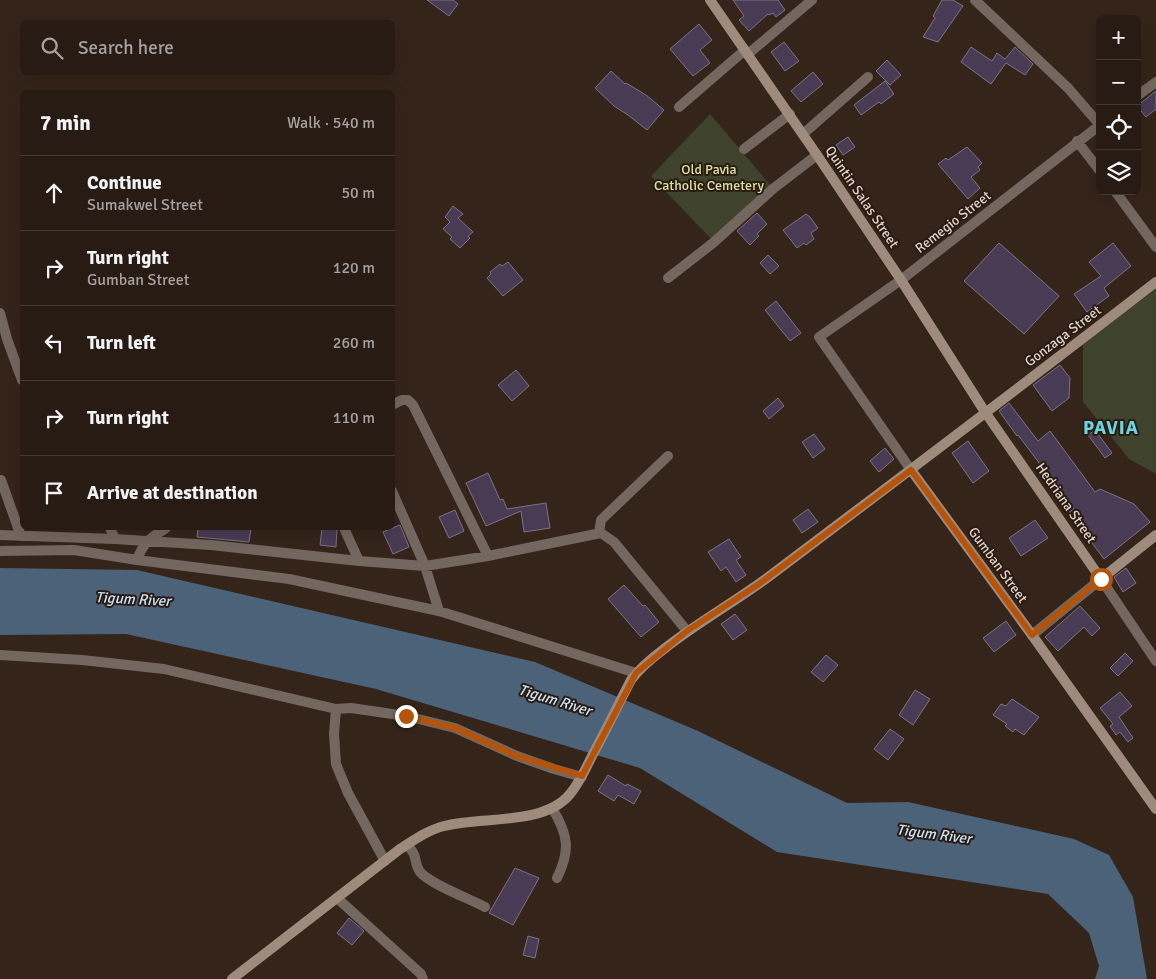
<!DOCTYPE html>
<html lang="en">
<head>
<meta charset="utf-8">
<style>
	body { margin:0; font-family:Signika,sans-serif; background:#30241c; color:#f1f3f6 }
	.controls { position:absolute; right:15px; top:15px; display:grid; overflow:hidden; border-radius:8px; box-shadow:0 5px 20px #0002 }
	.controls button { width:45px; height:45px; display:grid; place-items:center; padding:0; border:0; border-bottom:1px solid #443933; background:#281b13; color:#f1f3f6; font:25px sans-serif }
	.stop { position:absolute; width:15px; height:15px; margin:-11px; border:4px solid #b45309; border-radius:50%; background:#fff }
	.stop.end { background:#b45309; border-color:#fff; box-shadow:0 1px 5px #0008 }
	.list { margin:0; padding:0; list-style:none }
	h2 { display:flex; justify-content:space-between; align-items:center; height:65px; margin:0; padding:0 20px; font-size:21px }
	h2 small { font-size:16px; font-weight:400; color:#a5a1a0 }
	.list li { display:grid; grid-template-columns:32px 1fr auto; gap:15px; align-items:center; box-sizing:border-box; height:75px; padding:0 20px; border-top:1px solid #443933 }
	.list b { display:block; font-size:19px; white-space:nowrap }
	.list p { margin:0; font-size:16px; white-space:nowrap; color:#a5a1a0 }
	.list em { font-size:16px; font-style:normal; color:#a5a1a0 }
	.icon { flex:none; width:28px; height:28px; fill:none; stroke:currentColor; stroke-width:2; stroke-linecap:round; stroke-linejoin:round }
	.map { position:relative; flex:none; width:1156px; height:979px; overflow:hidden }
	.search { position:absolute; background:#281b13; box-shadow:0 5px 20px #0002; left:20px; top:20px; width:375px; height:55px; display:flex; align-items:center; gap:12px; box-sizing:border-box; padding:0 18px; border-radius:8px; color:#a5a1a0; font-size:19px }
	.panel { position:absolute; background:#281b13; box-shadow:0 5px 20px #0002; left:20px; top:90px; width:375px; height:440px; border-radius:8px }
	.map>svg:first-child { display:block }
	.green { fill:#3f422d }
	.water { fill:#4b6278 }
	.building { fill:#493b54; stroke:#7c7286 }
	.lines { fill:none; stroke-linecap:round; stroke-linejoin:round }
	.street { stroke:#74675f; stroke-width:10 }
	.secondary { stroke:#9e8b7d; stroke-width:10 }
	.route { stroke:#b45309; stroke-width:6 }
	.labels { text-anchor:middle; dominant-baseline:central; stroke-width:4; stroke-linejoin:round; paint-order:stroke }
	.park-label { font-size:14px; fill:#d8e0a7; stroke:#2b1a10 }
	.street-label { font-size:14px; fill:#ddd1ca; stroke:#2b1a10 }
	.water-label { font-size:15px; font-style:italic; fill:#c6e1fa; stroke:#2b1a10 }
	.district-label { font-size:19px; font-weight:bold; letter-spacing:1px; fill:#6ad4e2; stroke:#2b1a10 }
</style>
</head>
<body>
<div class="map">
<svg width="1156" height="979" viewBox="0 0 1156 979">
	<rect width="100%" height="100%" fill="#352419"/>
	<!-- green -->
	<path class="green" d="M710 114 772 187 712 240 651 176Z
		M1156 289V474L1129 459 1083 402V344Z"/>
	<!-- water -->
	<path class="water" d="M0 568 137 570 535 662 698 731 847 803 908 802 1074 839 1109 855 1133 897 1147 979H1095L1099 966 1089 933 1048 894 777 852 640 768 376 689 126 634 0 635Z"/>
	<!-- building -->
	<path class="building" d="M427 0H453L458 4 449 16Z
		M733 0H778L785 10 776 17 773 13 769 15 768 14 749 31 739 20 744 16Z
		M942 0H953L963 6 938 42 923 37 935 18 933 16Z
		M699 24 712 40 700 50 710 63 693 76 670 49Z
		M784 42 799 61 785 71 771 52Z
		M971 47 992 61 997 53 1005 59 1015 47 1033 64 1025 75 1006 63 991 84 961 62Z
		M887 60 901 75 890 85 876 71Z
		M611 71 625 84 626 83 646 95 664 110 647 130 628 115 614 106 595 88Z
		M813 72 823 84 801 102 791 91Z
		M885 81 894 94 881 104 879 102 861 115 854 105Z
		M1156 91V109L1146 117 1137 106Z
		M848 137 855 147 843 155 836 145Z
		M967 147 982 163 978 167 980 170 971 177 980 188 968 199 938 164 946 158 948 160Z
		M453 206 463 214 458 218 473 232 468 236 470 238 460 248 450 239 452 237 443 229 450 222 445 217Z
		M757 213 767 224 757 234 759 236 750 245 737 231Z
		M806 214 810 217 818 228 811 233 814 239 806 245 804 243 797 248 783 230Z
		M999 243 1059 296 1024 334 964 281Z
		M1113 243 1131 266 1104 288 1109 296 1087 312 1074 294 1101 276 1089 262Z
		M768 255 779 266 770 274 760 263Z
		M508 262 523 280 503 296 487 278 491 274 490 272 500 264 502 266Z
		M776 301 801 333 790 341 765 310Z
		M1060 365 1070 378 1069 398 1052 411 1033 385Z
		M516 370 529 386 512 401 498 385Z
		M778 398 784 406 769 419 763 411Z
		M1009 403 1038 441 1050 431 1095 492 1100 489 1134 504 1150 522 1104 559 1069 512 1074 509 1018 435 1017 436 999 411Z
		M1095 430 1112 453 1105 458 1088 435Z
		M814 434 825 449 813 458 802 442Z
		M968 441 989 471 973 483 952 453Z
		M885 448 894 459 879 472 870 461Z
		M488 473 500 500 503 499 507 509 546 503 550 528 524 532 521 511 486 526 466 483Z
		M808 509 818 522 802 533 793 520Z
		M455 510 464 531 449 538 439 517Z
		M1035 520 1048 538 1021 556 1009 538Z
		M400 525 409 547 393 554 383 532Z
		M198 528H233L251 529 249 542 197 537Z
		M322 528H337L336 547 320 545Z
		M729 539 741 557 736 560 746 575 736 582 726 567 721 571 708 552Z
		M1126 568 1136 583 1123 592 1114 577Z
		M624 585 643 606 645 605 659 622 641 637 608 599Z
		M1080 606 1100 628 1092 636 1084 627 1058 651 1045 637Z
		M735 614 747 630 733 640 721 624Z
		M1006 621 1016 635 994 652 983 638Z
		M1125 653 1133 661 1118 676 1110 668Z
		M826 655 838 665 823 682 811 672Z
		M915 690 930 699 913 725 899 715Z
		M1120 692 1132 706 1119 717 1133 738 1128 742 1120 732 1116 735 1110 726 1113 724 1100 708Z
		M1012 699 1039 717 1024 735 1015 729 1013 732 1005 726 1007 724 993 715 1001 704 1006 706Z
		M890 729 904 739 888 760 874 749Z
		M608 775 626 786 627 784 641 791 634 804 618 795 614 801 598 791Z
		M515 868 539 878 513 925 489 913Z
		M349 918 364 931 352 945 337 933Z
		M528 936 539 939 535 958 523 955Z"/>
	<g class="lines">
		<!-- street -->
		<path class="street" d="M975 0 1068 88 1100 125
			M748 54 812 0
			M1137 96 1156 82
			M679 107 745 50
			M803 134 868 77
			M1077 141 1100 171
			M744 149 790 114
			M1115 191 1156 247
			M668 278 713 243 774 188 817 155
			M0 313 7 339 22 380
			M392 405 402 400H408L413 405 488 556
			M911 470 819 337 901 280 1100 125
			M1 480 21 536
			M392 491 425 566 439 611
			M110 528 115 539
			M344 528 359 561
			M599 533 601 520 668 456
			M0 535 115 539 211 545 359 561 425 566 488 556 601 533 614 542 687 631
			M0 551 74 550 137 560 289 579 439 611 636 673
			M137 560C144 541 151 538 166 528
			M1032 635 1101 579 1156 661
			M0 655 82 660 164 669 336 709 351 708 406 716 455 728 517 756 554 769 582 777
			M336 709 334 734 336 764 348 793 385 861
			M552 808C568 834 571 850 557 878
			M407 845C419 856 413 862 420 872 430 884 470 899 485 907
			M337 898 421 974 423 979"/>
		<!-- secondary -->
		<path class="secondary" d="M710 0 817 155 901 280 985 412 1101 579 1156 535
			M911 470 1032 635 1156 809
			M232 979 400 849C414 840 428 830 444 826 481 816 544 826 570 794 580 782 586 768 593 754 606 730 618 705 631 680 640 668 652 658 664 649 697 623 733 603 767 578 897 480 1027 382 1156 282"/>
	</g>
	<g class="lines">
		<!-- route -->
		<path class="route" d="M406 716 455 728 517 756 582 776 636 673 687 631 759 584 911 470 1032 635 1101 579"/>
	</g>
	<g class="labels">
		<!-- park labels -->
		<g class="park-label">
			<text x="709" y="169">Old Pavia<tspan x="709" dy="16">Catholic Cemetery</tspan></text>
		</g>
		<!-- street labels -->
		<g class="street-label">
			<text transform="translate(862 197) rotate(56)">Quintin Salas Street</text>
			<text transform="translate(953 222) rotate(-38)">Remegio Street</text>
			<text transform="translate(1063 336) rotate(-37)">Gonzaga Street</text>
			<text transform="translate(1066 503) rotate(55)">Hedriana Street</text>
			<text transform="translate(998 565) rotate(54)">Gumban Street</text>
		</g>
		<!-- water labels -->
		<g class="water-label">
			<text transform="translate(133 599) rotate(3)">Tigum River</text>
			<text transform="translate(555 700) rotate(17)">Tigum River</text>
			<text transform="translate(934 834) rotate(7)">Tigum River</text>
		</g>
		<!-- district labels -->
		<g class="district-label">
			<text x="1111" y="428">PAVIA</text>
		</g>
	</g>
</svg>
<div class="controls">
<button>+</button>
<button>−</button>
<button><svg class="icon" aria-label="locate" viewBox="0 0 24 24"><circle cx="12" cy="12" r="6"/><path d="M12 2v4M12 18v4M2 12h4M18 12h4"/></svg></button>
<button><svg class="icon" aria-label="layers" viewBox="0 0 24 24"><path d="M12 4l9 5-9 5-9-5zM3 14l9 5 9-5"/></svg></button>
</div>
<div class="stop" style="left:1101px;top:579px"></div>
<div class="stop end" style="left:406px;top:716px"></div>
<div class="search"><svg class="icon" aria-label="search" viewBox="0 0 24 24"><circle cx="10" cy="10" r="6"/><path d="M15 15l6 6"/></svg>Search here</div>
<section class="panel">
<h2>7 min<small>Walk · 540 m</small></h2>
<ul class="list">
<li><svg class="icon" aria-label="ahead" viewBox="0 0 24 24"><path d="M12 20V5M6 11l6-6 6 6"/></svg><div><b>Continue</b><p>Sumakwel Street</p></div><em>50 m</em></li>
<li><svg class="icon" aria-label="right" viewBox="0 0 24 24"><path d="M7 20v-9h11M14 6l5 5-5 5"/></svg><div><b>Turn right</b><p>Gumban Street</p></div><em>120 m</em></li>
<li><svg class="icon" aria-label="left" viewBox="0 0 24 24"><path d="M17 20v-9H6M10 6l-5 5 5 5"/></svg><div><b>Turn left</b></div><em>260 m</em></li>
<li><svg class="icon" aria-label="right" viewBox="0 0 24 24"><path d="M7 20v-9h11M14 6l5 5-5 5"/></svg><div><b>Turn right</b></div><em>110 m</em></li>
<li><svg class="icon" aria-label="arrive" viewBox="0 0 24 24"><path d="M6 21V4h12l-3 4 3 4H6"/></svg><div><b>Arrive at destination</b></div></li>
</ul>
</section>
</div>
</body>
</html>
